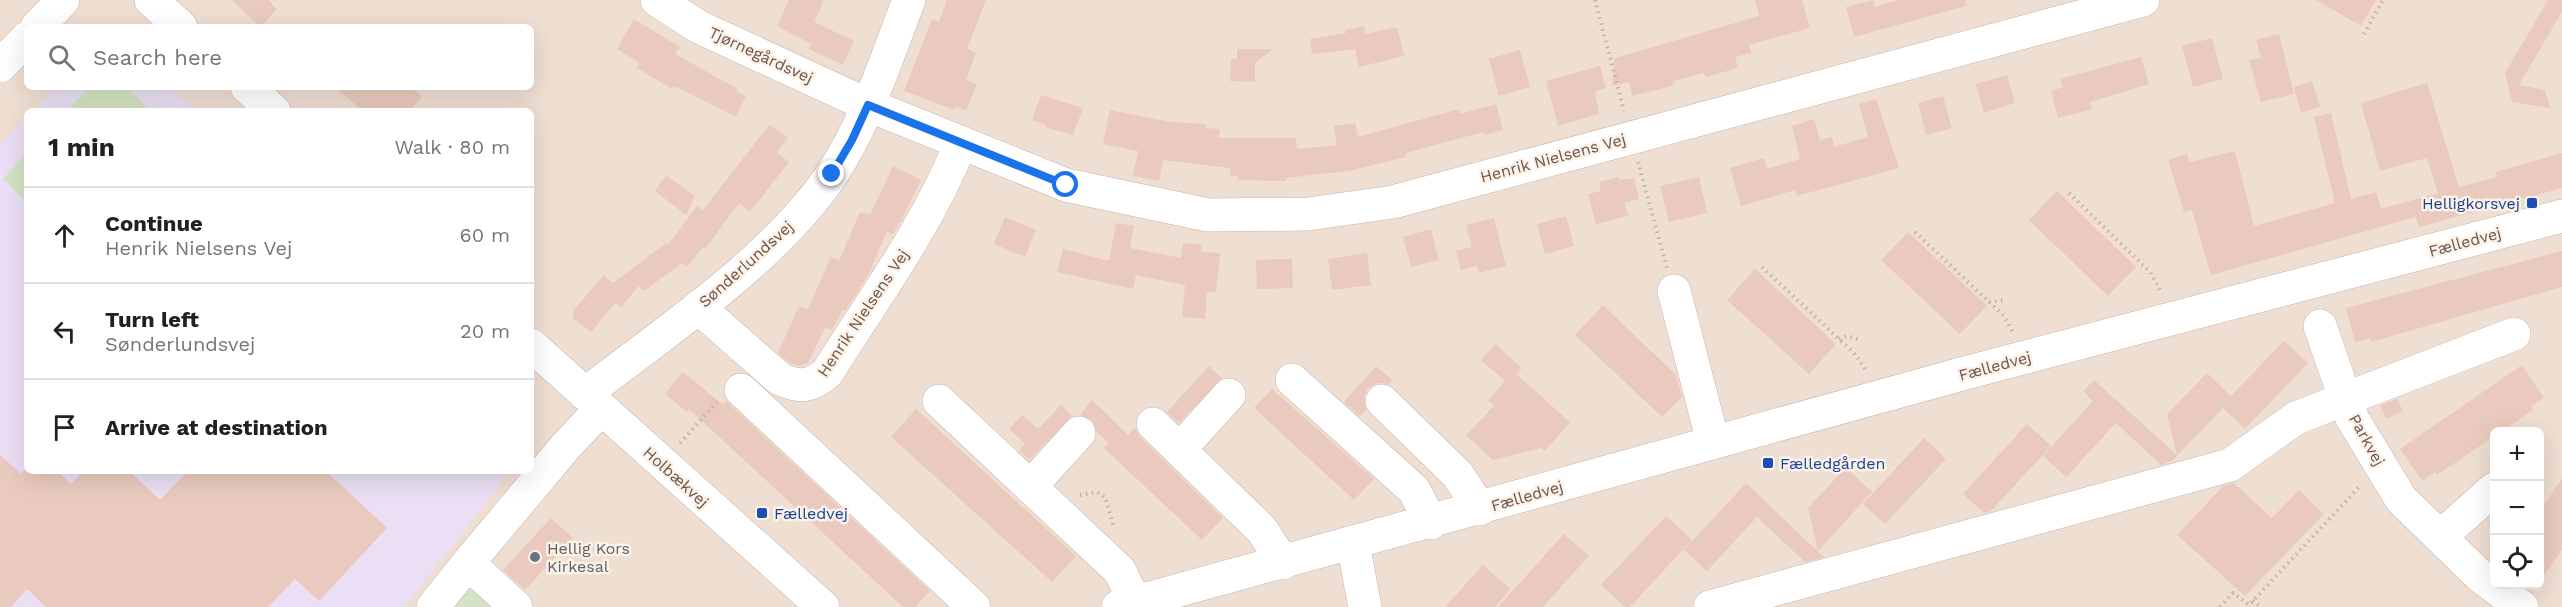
<!DOCTYPE html>
<html lang="en">
<head>
<meta charset="utf-8">
<style>
	body { margin:0; font-family:"Work Sans",sans-serif; background:#f6f6f6; color:#202124 }
	.controls { position:absolute; right:18px; bottom:18px; display:grid; overflow:hidden; border-radius:9px; box-shadow:0 6px 24px #0002 }
	.controls button { width:54px; height:54px; display:grid; place-items:center; padding:0; border:0; border-bottom:2px solid #e0e0e0; background:#fff; color:#202124; font:30px sans-serif }
	.stop { position:absolute; width:18px; height:18px; margin:-14px; border:4px solid #1a73e8; border-radius:50%; background:#fff }
	.stop.end { background:#1a73e8; border-color:#fff; box-shadow:0 2px 6px #0008 }
	.list { margin:0; padding:0; list-style:none }
	h2 { display:flex; justify-content:space-between; align-items:center; height:78px; margin:0; padding:0 24px; font-size:26px }
	h2 small { font-size:20px; font-weight:400; color:#757577 }
	.list li { display:grid; grid-template-columns:39px 1fr auto; gap:18px; align-items:center; box-sizing:border-box; height:96px; padding:0 24px; border-top:2px solid #e0e0e0 }
	.list b { display:block; font-size:22px; white-space:nowrap }
	.list p { margin:0; font-size:20px; white-space:nowrap; color:#757577 }
	.list em { font-size:20px; font-style:normal; color:#757577 }
	.icon { flex:none; width:33px; height:33px; fill:none; stroke:currentColor; stroke-width:2; stroke-linecap:round; stroke-linejoin:round }
	.map { position:relative; flex:none; width:2562px; height:607px; overflow:hidden }
	.search { position:absolute; background:#fff; box-shadow:0 6px 24px #0002; left:24px; top:24px; width:510px; height:66px; display:flex; align-items:center; gap:15px; box-sizing:border-box; padding:0 21px; border-radius:9px; color:#757577; font-size:22px }
	.panel { position:absolute; background:#fff; box-shadow:0 6px 24px #0002; left:24px; top:108px; width:510px; height:366px; border-radius:9px }
	.map>svg:first-child { display:block }
	.residential { fill:#efded2; fill-rule:evenodd }
	.education { fill:#eadff4 }
	.green { fill:#d4e3c3 }
	.building { fill:#eacabe }
	.lines { fill:none; stroke-linecap:round; stroke-linejoin:round }
	.minor-casing { stroke:#c7b4ab; stroke-width:34 }
	.path { stroke:#ceaea1; stroke-width:4; stroke-dasharray:1.5 4.5; stroke-linecap:butt }
	.minor { stroke:#fff; stroke-width:33 }
	.route { stroke:#1a73e8; stroke-width:8 }
	.transit-dot { fill:#1a4fb4; stroke:#fcf2e7; stroke-width:2 }
	.worship-dot { fill:#6b7280; stroke:#fcf2e7; stroke-width:2 }
	.labels { text-anchor:middle; dominant-baseline:central; stroke-width:5; stroke-linejoin:round; paint-order:stroke }
	.street-label { font-size:16px; fill:#6c544c; stroke:#fcf2e7 }
	.transit-label { font-size:16px; fill:#164399; stroke:#fcf2e7; text-anchor:start }
	.worship-label { font-size:16px; fill:#5b616d; stroke:#fcf2e7; text-anchor:start }
</style>
</head>
<body>
<div class="map">
<svg width="2562" height="607" viewBox="0 0 2562 607">
	<rect width="100%" height="100%" fill="#f8ede2"/>
	<!-- residential -->
	<path class="residential" d="M0 0H2562V607H0ZM27 27H531V87H27ZM27 111H531V471H27ZM2494 432H2540V584H2494Z"/>
	<!-- education -->
	<path class="education" d="M56 87H169L196 111H33Z
		M27 117V471H511L404 607H0V145Z"/>
	<!-- green -->
	<path class="green" d="M89 87H126L151 111H67Z
		M27 153V202L3 179Z
		M462 568 503 607H432Z"/>
	<!-- building -->
	<path class="building" d="M232 0H268L277 9 260 27Z
		M789 0H824L814 22 854 41 843 65 809 49 811 44 777 26Z
		M947 0H986L967 49 976 53 966 80 977 84 966 111 956 106 955 110 904 91 932 19 939 22Z
		M1755 0H1802L1810 28 1749 45 1751 53 1735 57 1738 68 1706 77 1704 73 1674 81 1672 86 1632 96 1629 82 1612 86 1615 58 1759 16Z
		M1873 0 1875 7 1899 0H1965L1966 6 1854 37 1846 7Z
		M2316 0H2376L2361 26Z
		M2548 0H2562V12L2519 85 2545 90 2550 108 2512 102 2505 73Z
		M634 19 680 47 675 54 738 89 737 92 746 96 736 117 674 86 672 89 637 68 640 63 617 49Z
		M1364 26 1366 34 1397 27 1404 56 1359 67 1355 49 1312 54 1310 39 1346 33 1345 30Z
		M2279 34 2294 94 2261 102 2249 60 2261 58 2256 40Z
		M2212 38 2223 79 2193 87 2182 46Z
		M1237 49H1273L1255 63V82L1230 81 1231 59H1237Z
		M1520 50 1530 87 1499 96 1489 59Z
		M2141 57 2149 84 2090 102 2092 109 2058 118 2051 91 2063 87 2060 79Z
		M1600 66 1606 88 1595 91 1599 114 1558 126 1546 81Z
		M2007 75 2015 103 1984 113 1976 84Z
		M2312 81 2320 107 2301 113 2294 87Z
		M2427 83 2459 187 2497 177 2496 172 2562 153V188L2419 227 2416 217 2211 275 2192 210 2184 212 2168 160 2187 154 2190 162 2235 151 2254 226 2335 203 2314 117 2331 113 2351 199 2376 192 2381 209 2438 193 2427 158 2380 171 2361 103Z
		M335 87H412L422 97 409 111H363Z
		M1041 95 1083 108 1073 135 1045 127 1046 125 1032 120Z
		M1943 96 1952 128 1926 135 1918 103Z
		M1876 99 1899 168 1797 196 1795 190 1741 206 1730 168 1764 158 1767 169 1800 159 1792 126 1814 119 1820 140 1832 137 1834 147 1868 137 1859 104Z
		M1496 104 1503 130 1484 135 1483 132 1406 153V157L1348 171 1286 178V181L1237 180 1238 176H1230V168L1163 160 1159 181 1133 176 1138 151 1103 144 1110 110 1171 122 1206 124V128L1220 129 1219 138H1296L1297 149 1337 145 1334 126 1355 123 1358 137 1459 109 1460 114Z
		M769 125 788 137 777 153 789 162 750 212 739 203 705 249 703 247 687 267 682 263 644 291 639 286 621 307 616 302 591 332 573 318V311L604 275 613 283 666 243 668 245 697 206 703 210Z
		M893 166 921 180 902 219 893 234 887 232 869 273 845 311 843 310 832 330 825 327 808 363 800 366 790 363 778 353 799 306 808 309 831 257 839 261 860 212 870 215Z
		M666 175 695 196 686 215 655 191Z
		M1619 177V180L1634 178 1639 199 1625 203 1628 216 1596 224 1588 194 1601 191 1599 182Z
		M1699 177 1707 213 1669 222 1660 186Z
		M2057 191 2136 267 2108 296 2029 220Z
		M1566 216 1574 246 1545 254 1537 224Z
		M1005 217 1036 230 1025 257 994 244Z
		M1494 218 1506 266 1479 273 1477 266 1461 270 1456 251 1472 247 1466 225Z
		M1116 223 1134 226 1130 248 1181 258 1183 243 1202 245 1201 252 1220 253 1216 292H1207L1205 319 1182 317 1185 285 1136 275 1133 289 1057 272 1063 249 1109 261Z
		M1431 229 1439 260 1411 267 1403 237Z
		M1908 232 1987 306 1960 334 1881 260Z
		M2562 251V287L2371 342 2370 338 2355 342 2346 308Z
		M1367 253 1371 285 1332 290 1328 259Z
		M1292 259 1293 288 1257 289 1256 260Z
		M1755 269 1836 344 1809 374 1727 300Z
		M1603 305 1676 375 1682 397 1662 417 1575 335Z
		M2284 341 2308 363 2245 429 2223 408 2172 461 2161 465 2116 423 2066 477 2043 456 2093 401 2083 391 2094 380 2177 455 2167 414 2207 373 2231 396Z
		M1495 344 1522 368 1516 374 1570 422 1545 451 1541 448 1493 460 1466 435 1494 406 1488 400 1505 381 1481 360Z
		M2522 365 2544 398 2531 406 2533 410 2501 432H2494V436L2477 448 2437 475 2435 472 2422 481 2400 449Z
		M1209 366 1222 378 1179 423 1167 412Z
		M1376 366 1392 380 1389 384 1377 383 1368 388 1364 397 1366 410 1360 416 1344 402Z
		M683 372 723 405 726 401 930 591 915 607H903L689 409 687 412 665 394Z
		M1272 389 1374 479 1354 500 1254 408Z
		M2397 399 2403 411 2386 419 2380 406Z
		M1092 400 1128 435 1135 428 1140 437 1223 518 1202 540 1104 448 1109 443 1097 432 1092 420 1080 415Z
		M1061 405 1072 416 1029 460 1019 450 1025 444 1009 429 1022 415 1038 429Z
		M916 409 1076 556 1052 582 891 437Z
		M2027 424 2051 446 1991 511 1984 513 1963 494Z
		M1924 438 1946 459 1885 524 1863 504Z
		M0 455 21 474 24 471H57L71 484 83 471H129L160 500 188 471H326L387 528 319 601 295 579 268 607H46L27 589 11 607H0Z
		M1846 467 1872 492 1818 551 1808 508Z
		M2562 479V550L2540 581V510Z
		M1746 483 1794 529 1824 557 1805 562 1757 517 1707 571 1684 550Z
		M2234 483 2272 518 2299 490 2324 514 2245 596 2177 535 2223 486Z
		M1666 516 1692 540 1630 607H1625L1601 585Z
		M551 518 573 538 525 590 503 570Z
		M1564 534 1589 556 1543 607H1498Z
		M1483 565 1510 589 1495 607H1445Z"/>
	<g class="lines">
		<defs>
			<path id="minor" d="M151 0 181 27
				M657 0 699 27 868 105 1066 185 1208 215 1308 214 1393 202 2143 0
				M37 27 63 0
				M0 66 27 38
				M247 87 274 111
				M1674 291 1713 442
				M698 307 780 379C800 388 810 387 827 373 874 298 927 227 960 145
				M2320 326 2352 418 2401 499 2481 577 2522 607
				M531 345 823 607
				M1292 380 1414 490 1431 523
				M741 390 974 607
				M585 394C665 332 775 259 832 174 867 121 886 59 909 0
				M939 401 1120 571 1135 603
				M1382 401 1458 475 1480 509
				M1153 424 1262 530 1283 563
				M1180 449 1229 395
				M1030 487 1079 433
				M2440 537 2494 489
				M1353 544 1365 607
				M468 563 566 446 601 409
				M433 607 468 563 516 607
				M1118 607 1969 372 2562 216
				M1710 607 2230 465 2296 418 2514 334"/>
		</defs>
		<!-- minor casing -->
		<use href="#minor" class="minor-casing"/>
		<!-- path -->
		<path class="path" d="M1595 0 1624 111
			M2364 34 2383 0
			M1638 162 1667 268
			M2069 193 2150 272 2162 293
			M1915 232 2004 316 2013 332
			M1762 267 1854 353 1867 372
			M1989 302 2006 300
			M1839 339 1846 336 1861 340
			M680 443 717 402
			M1080 495 1097 492 1105 497 1114 527
			M2253 600 2261 607
			M2220 607 2233 593 2249 605 2361 485"/>
		<!-- minor -->
		<use href="#minor" class="minor"/>
	</g>
	<g class="lines">
		<!-- route -->
		<path class="route" d="M832 174 852 140 868 105 1066 185"/>
	</g>
	<!-- markers -->
	<g class="transit-dot">
		<rect x="2526" y="197" width="12" height="12" rx="3"/>
		<rect x="1762" y="457" width="12" height="12" rx="3"/>
		<rect x="756" y="507" width="12" height="12" rx="3"/>
	</g>
	<circle class="worship-dot" cx="535" cy="557" r="6"/>
	<g class="labels">
		<!-- street labels -->
		<g class="street-label">
			<text transform="translate(761 55) rotate(25)">Tjørnegårdsvej</text>
			<text transform="translate(1553 158) rotate(-15)">Henrik Nielsens Vej</text>
			<text transform="translate(2465 242) rotate(-15)">Fælledvej</text>
			<text transform="translate(746 264) rotate(-42)">Sønderlundsvej</text>
			<text transform="translate(863 313) rotate(-56)">Henrik Nielsens Vej</text>
			<text transform="translate(1995 366) rotate(-15)">Fælledvej</text>
			<text transform="translate(2367 440) rotate(61)">Parkvej</text>
			<text transform="translate(676 477) rotate(42)">Holbækvej</text>
			<text transform="translate(1527 496) rotate(-16)">Fælledvej</text>
		</g>
		<!-- transit labels -->
		<g class="transit-label">
			<text x="2520" y="203" text-anchor="end">Helligkorsvej</text>
			<text x="1780" y="463">Fælledgården</text>
			<text x="774" y="513">Fælledvej</text>
		</g>
		<!-- worship labels -->
		<g class="worship-label">
			<text x="547" y="548">Hellig Kors<tspan x="547" dy="18">Kirkesal</tspan></text>
		</g>
	</g>
</svg>
<div class="controls">
<button>+</button>
<button>−</button>
<button><svg class="icon" aria-label="locate" viewBox="0 0 24 24"><circle cx="12" cy="12" r="6"/><path d="M12 2v4M12 18v4M2 12h4M18 12h4"/></svg></button>
</div>
<div class="stop" style="left:1066px;top:185px"></div>
<div class="stop end" style="left:832px;top:174px"></div>
<div class="search"><svg class="icon" aria-label="search" viewBox="0 0 24 24"><circle cx="10" cy="10" r="6"/><path d="M15 15l6 6"/></svg>Search here</div>
<section class="panel">
<h2>1 min<small>Walk · 80 m</small></h2>
<ul class="list">
<li><svg class="icon" aria-label="ahead" viewBox="0 0 24 24"><path d="M12 20V5M6 11l6-6 6 6"/></svg><div><b>Continue</b><p>Henrik Nielsens Vej</p></div><em>60 m</em></li>
<li><svg class="icon" aria-label="left" viewBox="0 0 24 24"><path d="M17 20v-9H6M10 6l-5 5 5 5"/></svg><div><b>Turn left</b><p>Sønderlundsvej</p></div><em>20 m</em></li>
<li><svg class="icon" aria-label="arrive" viewBox="0 0 24 24"><path d="M6 21V4h12l-3 4 3 4H6"/></svg><div><b>Arrive at destination</b></div></li>
</ul>
</section>
</div>
</body>
</html>
